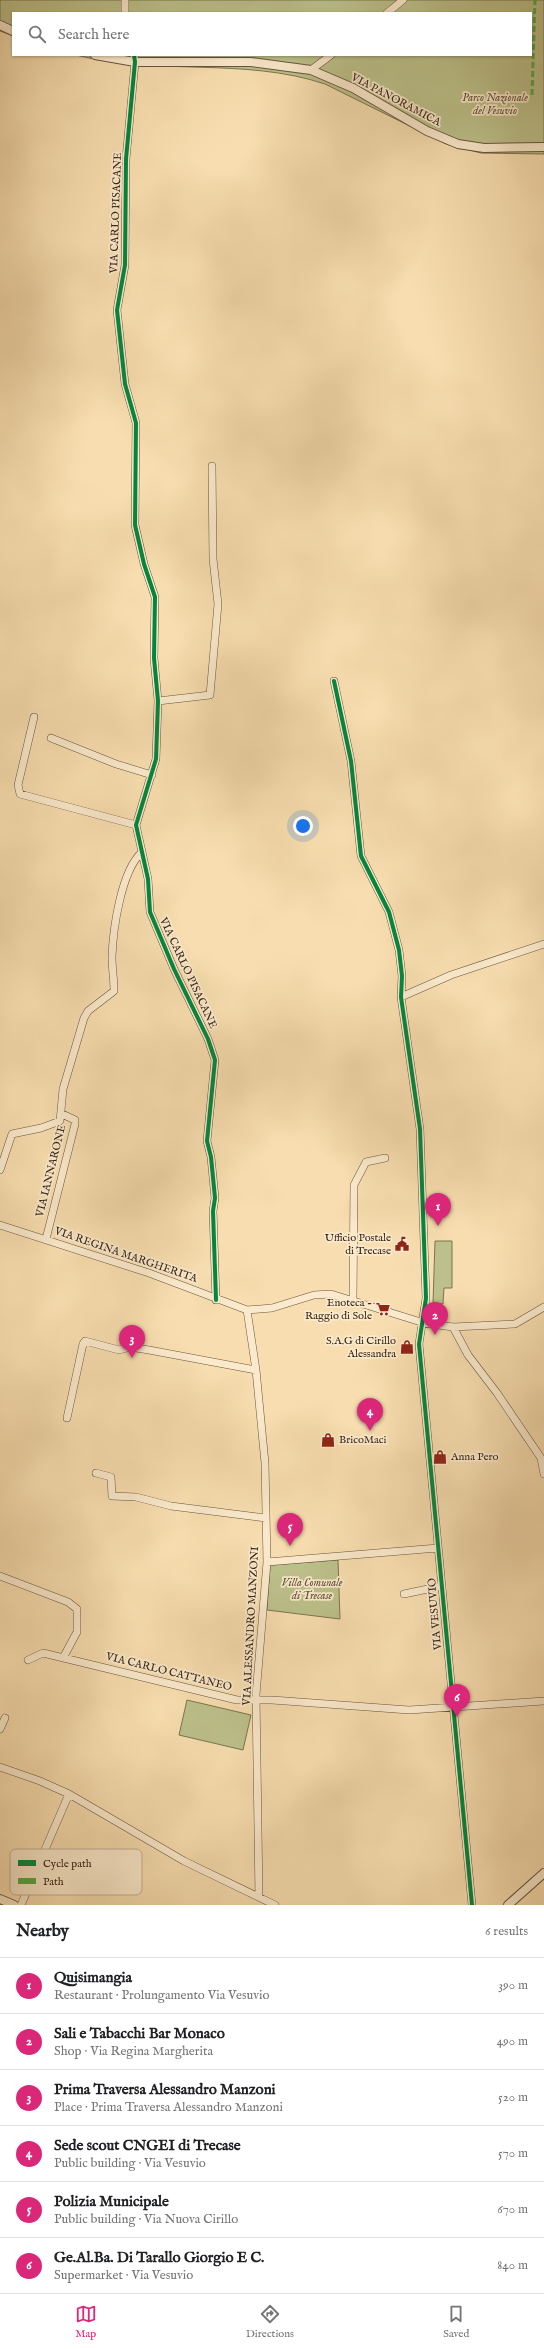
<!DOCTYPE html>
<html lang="en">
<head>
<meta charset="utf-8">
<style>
	body { margin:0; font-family:"IM FELL English",serif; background:#f2f2f2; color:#202124 }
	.you { position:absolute; left:303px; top:826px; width:14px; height:14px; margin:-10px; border:3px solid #fff; border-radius:50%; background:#1a73e8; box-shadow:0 0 0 6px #1a73e833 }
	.badge { display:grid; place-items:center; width:26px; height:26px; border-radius:50%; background:#db2777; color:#fff; font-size:13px; font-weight:700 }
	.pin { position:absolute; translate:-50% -33px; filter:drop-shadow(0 1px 2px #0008) }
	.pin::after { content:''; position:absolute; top:21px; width:14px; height:12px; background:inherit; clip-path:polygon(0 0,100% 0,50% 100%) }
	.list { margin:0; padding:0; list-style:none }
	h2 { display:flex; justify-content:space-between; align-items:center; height:52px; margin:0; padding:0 16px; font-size:17px }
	h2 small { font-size:13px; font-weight:400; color:#757577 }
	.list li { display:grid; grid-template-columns:26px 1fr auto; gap:12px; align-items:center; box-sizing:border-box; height:56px; padding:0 16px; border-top:1px solid #e0e0e0 }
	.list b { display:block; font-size:15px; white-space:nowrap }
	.list p { margin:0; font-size:13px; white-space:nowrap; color:#757577 }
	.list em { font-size:13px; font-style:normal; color:#757577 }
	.icon { flex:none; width:22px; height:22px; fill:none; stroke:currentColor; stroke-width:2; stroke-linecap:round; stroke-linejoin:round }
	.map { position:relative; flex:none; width:544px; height:1905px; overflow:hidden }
	.search { position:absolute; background:#fff; box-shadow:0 1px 3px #0004; left:12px; right:12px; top:12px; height:44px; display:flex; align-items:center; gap:10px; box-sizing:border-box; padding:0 14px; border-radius:0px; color:#757577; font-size:15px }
	.sheet { height:388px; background:#fff }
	nav { display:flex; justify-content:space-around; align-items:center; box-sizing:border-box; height:56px; border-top:1px solid #e0e0e0; background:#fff; font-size:11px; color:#757577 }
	nav a { display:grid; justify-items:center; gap:2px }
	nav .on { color:#db2777 }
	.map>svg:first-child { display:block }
	.green { fill:#bcc18b; stroke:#7b7452 }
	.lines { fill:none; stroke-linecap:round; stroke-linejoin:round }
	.minor-casing { stroke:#69543e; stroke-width:8 }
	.tertiary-casing { stroke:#69543e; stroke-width:10 }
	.minor { stroke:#fae9cb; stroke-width:7 }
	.tertiary { stroke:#fae9cb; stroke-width:8 }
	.quiet { stroke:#55aa42; stroke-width:3; stroke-dasharray:6 3; stroke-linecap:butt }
	.cycleway-casing { stroke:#fae9cb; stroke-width:6 }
	.cycleway { stroke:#00873e; stroke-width:4 }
	.labels { text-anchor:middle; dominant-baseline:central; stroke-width:3.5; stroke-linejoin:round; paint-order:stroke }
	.park-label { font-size:11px; font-style:italic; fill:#5a4d35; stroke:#fae9cb }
	.street-label { font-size:11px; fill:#3a2618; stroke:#fae9cb }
	.poi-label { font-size:11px; fill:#3a2618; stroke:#fae9cb; text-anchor:end }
	.key { fill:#fae9cb; stroke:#c0ae95; stroke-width:1 }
	.key-label { font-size:11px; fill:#3a2618 }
</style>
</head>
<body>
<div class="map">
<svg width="544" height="1905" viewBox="0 0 544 1905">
	<rect width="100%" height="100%" fill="#f7ddaf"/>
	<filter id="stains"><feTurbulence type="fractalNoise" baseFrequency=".005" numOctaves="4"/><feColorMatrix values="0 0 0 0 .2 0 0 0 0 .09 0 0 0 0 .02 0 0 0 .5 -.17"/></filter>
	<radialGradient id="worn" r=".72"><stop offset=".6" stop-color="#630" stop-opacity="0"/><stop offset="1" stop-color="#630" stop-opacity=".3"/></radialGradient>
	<!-- green -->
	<path class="green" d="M0 0H544V154L481 153 446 144 325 84C244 57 158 76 76 55H531V13H13V36L0 31Z
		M435 1241H452V1288H444L443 1304 433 1303Z
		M338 1560 340 1619 267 1610 270 1565Z
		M187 1700 251 1715 243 1750 179 1735Z"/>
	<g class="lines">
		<defs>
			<path id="minor" d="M125 13V0
				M387 13 403 0
				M134 55 135 62 126 159 125 265 117 310 125 384 136 423 135 525 144 564 155 597 154 658 158 701 156 759 136 825 148 879 150 912 174 969 208 1039 215 1060 207 1141 211 1157 215 1198 213 1211 216 1300
				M311 70 331 55
				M334 681 351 761 361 856 389 912 399 950 402 976 401 997 420 1129 426 1298 419 1344 472 1905
				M158 701 210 695 218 604 213 559 212 466
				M34 717 18 785 20 794 136 825
				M51 738 116 764 152 775
				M401 997 451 975 544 944
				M0 1170 12 1134 41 1128 60 1121 63 1089 84 1018 88 1011 114 991C114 979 112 968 112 957 113 929 121 871 142 852
				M0 1225 149 1273 247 1310 272 1308 314 1295 331 1294 424 1323 453 1327 515 1324 544 1307
				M46 1239 75 1124V1120L62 1114
				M353 1301 354 1185 366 1162 385 1158
				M247 1310 256 1370 265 1463 267 1562 256 1695 259 1897
				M453 1327 468 1355 497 1393 541 1458 544 1474
				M67 1418 83 1344 85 1341 119 1350 130 1347 149 1350 256 1370
				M96 1473 111 1477 112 1496 136 1497 171 1506 266 1518
				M267 1562 438 1548
				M0 1576 68 1602 77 1609V1632L63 1658
				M404 1594 442 1586
				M28 1660 43 1653 237 1700H272L409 1710 544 1701
				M0 1729 5 1718
				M0 1767 40 1781 69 1794 184 1861 275 1905
				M21 1905 69 1794"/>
			<path id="tertiary" d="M0 25 13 31
				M95 55 135 62H251L311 70 353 88 427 131 458 144 484 148 544 147
				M0 1899 14 1905
				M508 1905 544 1873"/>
		</defs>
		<!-- minor casing -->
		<use href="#minor" class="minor-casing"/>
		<!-- tertiary casing -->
		<use href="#tertiary" class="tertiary-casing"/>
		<!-- minor -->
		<use href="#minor" class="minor"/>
		<!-- tertiary -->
		<use href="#tertiary" class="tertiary"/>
		<!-- quiet -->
		<path class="quiet" d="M532 95 535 0"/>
		<defs>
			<path id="cycleway" d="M134 55 135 62 126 159 125 265 117 310 125 384 136 423 135 525 144 564 155 597 154 658 158 701 156 759 136 825 148 879 150 912 174 969 208 1039 215 1060 207 1141 211 1157 215 1198 213 1211 216 1300
				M334 681 351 761 361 856 389 912 399 950 402 976 401 997 420 1129 426 1298 419 1344 472 1905"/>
		</defs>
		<!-- cycleway casing -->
		<use href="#cycleway" class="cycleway-casing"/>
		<!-- cycleway -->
		<use href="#cycleway" class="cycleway"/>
	</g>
	<!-- icons -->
	<defs>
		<symbol id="civic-bare" viewBox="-9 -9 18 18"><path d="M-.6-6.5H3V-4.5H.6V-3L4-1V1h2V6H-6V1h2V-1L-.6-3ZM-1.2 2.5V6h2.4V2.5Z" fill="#8f2418" stroke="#fae9cb" stroke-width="2.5" paint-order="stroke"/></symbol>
		<symbol id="supermarket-bare" viewBox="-9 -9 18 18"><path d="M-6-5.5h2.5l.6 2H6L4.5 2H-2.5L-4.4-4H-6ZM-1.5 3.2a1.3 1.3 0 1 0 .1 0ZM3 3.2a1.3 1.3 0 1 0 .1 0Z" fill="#8f2418" stroke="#fae9cb" stroke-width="2.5" paint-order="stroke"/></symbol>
		<symbol id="shop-bare" viewBox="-9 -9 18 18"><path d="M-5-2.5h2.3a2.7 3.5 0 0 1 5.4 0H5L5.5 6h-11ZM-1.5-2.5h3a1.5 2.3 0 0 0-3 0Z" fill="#8f2418" stroke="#fae9cb" stroke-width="2.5" paint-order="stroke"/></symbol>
	</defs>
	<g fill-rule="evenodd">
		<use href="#civic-bare" x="392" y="1234" width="20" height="20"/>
		<use href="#supermarket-bare" x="373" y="1299" width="20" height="20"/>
		<use href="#shop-bare" x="397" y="1337" width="20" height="20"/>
		<use href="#shop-bare" x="318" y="1430" width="20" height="20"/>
		<use href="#shop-bare" x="430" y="1447" width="20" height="20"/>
	</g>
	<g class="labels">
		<!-- park labels -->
		<g class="park-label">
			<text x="495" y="98">Parco Nazionale<tspan x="495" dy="13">del Vesuvio</tspan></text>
			<text x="312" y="1583">Villa Comunale<tspan x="312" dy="13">di Trecase</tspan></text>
		</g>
		<!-- street labels -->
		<g class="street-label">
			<text transform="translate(396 100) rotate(28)">VIA PANORAMICA</text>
			<text transform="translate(116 213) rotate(-88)">VIA CARLO PISACANE</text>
			<text transform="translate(188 973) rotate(65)">VIA CARLO PISACANE</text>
			<text transform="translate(51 1171) rotate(-76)">VIA IANNARONE</text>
			<text transform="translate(126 1255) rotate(19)">VIA REGINA MARGHERITA</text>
			<text transform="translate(435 1614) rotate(-95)">VIA VESUVIO</text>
			<text transform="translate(251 1626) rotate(-87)">VIA ALESSANDRO MANZONI</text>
			<text transform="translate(169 1672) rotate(14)">VIA CARLO CATTANEO</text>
		</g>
		<!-- poi labels -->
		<g class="poi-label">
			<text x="391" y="1238">Ufficio Postale<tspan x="391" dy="13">di Trecase</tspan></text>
			<text x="372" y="1303">Enoteca -<tspan x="372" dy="13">Raggio di Sole</tspan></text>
			<text x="396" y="1341">S.A.G di Cirillo<tspan x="396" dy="13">Alessandra</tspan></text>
			<text x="339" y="1440" text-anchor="start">BricoMaci</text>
			<text x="451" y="1457" text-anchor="start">Anna Pero</text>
		</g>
	</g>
	<!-- legend -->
	<rect x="10" y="1849" width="132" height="46" rx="6" class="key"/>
	<rect x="18" y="1860" width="18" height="6" fill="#00873e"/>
	<rect x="18" y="1878" width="18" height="6" fill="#55aa42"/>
	<g class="key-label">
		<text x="43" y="1867">Cycle path</text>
		<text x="43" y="1885">Path</text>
	</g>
	<rect width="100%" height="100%" filter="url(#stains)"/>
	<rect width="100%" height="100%" fill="url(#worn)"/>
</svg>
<div class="you"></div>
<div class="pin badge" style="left:438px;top:1226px">1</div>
<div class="pin badge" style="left:435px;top:1335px">2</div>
<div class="pin badge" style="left:132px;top:1358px">3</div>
<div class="pin badge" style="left:370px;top:1431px">4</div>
<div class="pin badge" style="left:290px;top:1546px">5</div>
<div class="pin badge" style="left:457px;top:1717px">6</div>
<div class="search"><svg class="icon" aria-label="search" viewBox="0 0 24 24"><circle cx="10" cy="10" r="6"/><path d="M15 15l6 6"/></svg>Search here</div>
</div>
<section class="sheet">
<h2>Nearby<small>6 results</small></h2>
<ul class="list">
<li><span class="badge">1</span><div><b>Quisimangia</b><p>Restaurant · Prolungamento Via Vesuvio</p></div><em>390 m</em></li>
<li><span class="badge">2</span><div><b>Sali e Tabacchi Bar Monaco</b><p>Shop · Via Regina Margherita</p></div><em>490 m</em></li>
<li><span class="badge">3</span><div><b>Prima Traversa Alessandro Manzoni</b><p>Place · Prima Traversa Alessandro Manzoni</p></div><em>520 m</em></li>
<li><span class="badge">4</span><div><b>Sede scout CNGEI di Trecase</b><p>Public building · Via Vesuvio</p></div><em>570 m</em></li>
<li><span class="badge">5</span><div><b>Polizia Municipale</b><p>Public building · Via Nuova Cirillo</p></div><em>670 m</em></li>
<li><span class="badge">6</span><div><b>Ge.Al.Ba. Di Tarallo Giorgio E C.</b><p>Supermarket · Via Vesuvio</p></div><em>840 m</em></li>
</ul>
</section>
<nav>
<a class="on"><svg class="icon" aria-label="map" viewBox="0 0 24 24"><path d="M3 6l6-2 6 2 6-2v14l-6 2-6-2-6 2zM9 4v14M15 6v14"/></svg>Map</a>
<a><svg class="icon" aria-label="directions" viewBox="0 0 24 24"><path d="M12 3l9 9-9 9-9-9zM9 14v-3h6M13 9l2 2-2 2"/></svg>Directions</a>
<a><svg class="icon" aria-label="saved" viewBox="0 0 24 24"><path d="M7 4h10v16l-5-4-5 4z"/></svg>Saved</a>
</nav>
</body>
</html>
